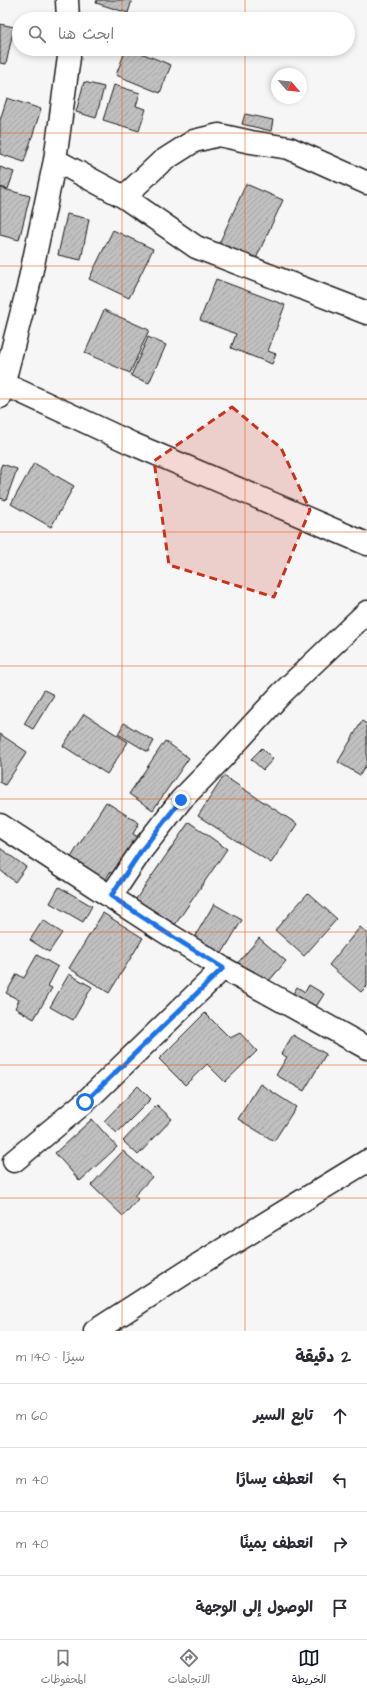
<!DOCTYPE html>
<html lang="ar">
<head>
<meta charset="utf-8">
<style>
	body { margin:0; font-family:"Architects Daughter","Playpen Sans Arabic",sans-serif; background:#f2f2f3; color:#2b2b33; direction:rtl }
	.compass { position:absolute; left:271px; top:68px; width:36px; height:36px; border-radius:50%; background:#fff; box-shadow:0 2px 6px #0003; rotate:118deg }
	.stop { position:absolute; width:12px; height:12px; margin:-9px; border:3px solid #1a73e8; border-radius:50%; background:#fff }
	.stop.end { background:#1a73e8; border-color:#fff; box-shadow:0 1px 4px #0008 }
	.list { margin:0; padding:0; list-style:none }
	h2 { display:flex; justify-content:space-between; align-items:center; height:52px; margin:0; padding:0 16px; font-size:17px }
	h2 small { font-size:13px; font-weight:400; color:#7c7c81 }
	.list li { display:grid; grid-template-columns:26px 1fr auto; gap:12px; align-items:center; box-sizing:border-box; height:64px; padding:0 16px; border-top:1px solid #e1e1e2 }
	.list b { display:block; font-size:15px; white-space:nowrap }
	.list em { font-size:13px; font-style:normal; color:#7c7c81 }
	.icon { flex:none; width:22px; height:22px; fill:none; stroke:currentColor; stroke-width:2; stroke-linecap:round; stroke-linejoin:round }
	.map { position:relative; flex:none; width:367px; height:1331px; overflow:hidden; direction:ltr }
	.search { position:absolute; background:#fff; box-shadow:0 2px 6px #0003; left:12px; right:12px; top:12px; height:44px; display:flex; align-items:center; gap:10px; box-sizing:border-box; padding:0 14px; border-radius:22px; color:#7c7c81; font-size:15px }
	.sheet { height:308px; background:#fff }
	nav { display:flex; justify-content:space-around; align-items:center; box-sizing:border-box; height:56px; border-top:1px solid #e1e1e2; background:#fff; font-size:11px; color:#7c7c81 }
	nav a { display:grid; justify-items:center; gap:2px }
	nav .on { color:#111827 }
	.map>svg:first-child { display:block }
	.building { fill:url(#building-hatch); stroke:#1c1c1c }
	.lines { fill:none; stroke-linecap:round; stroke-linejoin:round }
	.street-casing { stroke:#1c1c1c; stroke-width:25 }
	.street { stroke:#fff; stroke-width:22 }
	.route { stroke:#1a73e8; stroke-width:5 }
	.marked { fill:#c8321e; fill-opacity:0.2; stroke:#c8321e; stroke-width:3; stroke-dasharray:8 5; stroke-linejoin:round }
	.grid { fill:none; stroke:#e8590c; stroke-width:1; stroke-opacity:0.55 }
</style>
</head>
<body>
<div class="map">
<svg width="367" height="1331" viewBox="0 0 367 1331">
	<defs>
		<pattern id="building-hatch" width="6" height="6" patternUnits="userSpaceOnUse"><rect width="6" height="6" fill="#c0c0c0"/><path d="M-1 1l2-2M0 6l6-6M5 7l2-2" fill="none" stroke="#a4a4a4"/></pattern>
	</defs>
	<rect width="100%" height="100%" fill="#f6f6f6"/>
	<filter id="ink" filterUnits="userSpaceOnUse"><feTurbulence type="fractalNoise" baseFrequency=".025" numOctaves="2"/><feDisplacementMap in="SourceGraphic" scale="8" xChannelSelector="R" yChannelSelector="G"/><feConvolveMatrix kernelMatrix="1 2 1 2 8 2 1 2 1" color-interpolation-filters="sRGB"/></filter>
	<g filter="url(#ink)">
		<!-- building -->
		<path class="building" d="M97 0H132L128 13 96 3Z
			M0 24 14 27 6 64 0 63Z
			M126 49H131L171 65 160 93 116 75Z
			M84 82 104 87 96 118 76 112Z
			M114 85 140 93 136 106 146 109 139 131 103 120Z
			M7 98 41 109 24 162 0 154V120Z
			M245 114 273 120 271 131 242 124Z
			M0 167 14 172 8 189 0 187Z
			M246 184 283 200 254 263 218 246Z
			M0 188 30 196 19 240 0 235Z
			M67 214 89 219 81 260 58 255Z
			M113 230 153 249 129 298 89 279Z
			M216 279 285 305 268 351 276 354 272 364 231 348 236 334 200 320Z
			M104 310 149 330 130 373 85 353Z
			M148 337 166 345 149 383 131 376Z
			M34 463 74 486 51 527 11 504Z
			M2 464 17 469 6 500 0 498V469Z
			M44 690 54 695 33 729 24 724Z
			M84 714 128 742 107 774 63 746Z
			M362 721 367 724V763L360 775 338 762Z
			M124 723 154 741 148 752 118 734Z
			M0 734 27 752 5 785 0 782Z
			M165 741 189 758 153 810 129 794Z
			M262 748 273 759 263 770 251 759Z
			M224 776 297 824 271 863 198 816Z
			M106 802 139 823 133 834 138 837 114 875 110 872 103 884 68 862Z
			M189 822 227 849 172 929 134 902Z
			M0 848 26 867 15 882 0 870Z
			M59 887 92 906 83 922 50 903Z
			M308 893 337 919 304 956 275 930Z
			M214 904 242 920 221 955 194 938Z
			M103 913 143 938 109 993 69 968Z
			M43 920 62 933 49 952 30 940Z
			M360 927 367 933V986L361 992 329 965Z
			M259 938 286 961 263 988 236 965Z
			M37 955 58 967 48 986 52 988 34 1019 15 1008 19 1000 6 993 17 974 24 978Z
			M69 974 92 987 73 1020 50 1007Z
			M309 985 324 994 314 1010 289 1001 297 987 305 992Z
			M205 1013 230 1038 240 1033 257 1051 225 1082 207 1064 185 1085 159 1059Z
			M293 1035 326 1054 304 1091 276 1075 287 1057 281 1054Z
			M260 1084 296 1107 274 1141 238 1119Z
			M138 1086 151 1099 117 1133 104 1121Z
			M157 1105 172 1119 138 1155 123 1141Z
			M92 1119 117 1147 80 1181 55 1153Z
			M123 1151 152 1177 134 1196 138 1199 123 1216 91 1185Z"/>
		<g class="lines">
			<defs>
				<path id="street" d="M67 0 68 19
					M55 160 124 197 196 247 367 313
					M124 197 161 162 194 141 219 135 251 142 289 148 367 183
					M0 382 133 444 367 544
					M0 397 28 288 55 160 69 57V49
					M0 825 165 932 223 968 367 1048
					M111 896 141 851 181 800 223 757 282 693 367 612
					M14 1161 85 1102 223 968
					M95 1331 196 1266 367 1161"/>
			</defs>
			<!-- street casing -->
			<use href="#street" class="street-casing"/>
			<!-- street -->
			<use href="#street" class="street"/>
		</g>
	</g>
	<g class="lines" filter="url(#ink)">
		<!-- route -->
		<path class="route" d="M85 1102 223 968 165 932 111 896 141 851 181 800"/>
	</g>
	<!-- marked area -->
	<path class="marked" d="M232 407 281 448 310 510 274 597 169 565 154 461Z"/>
	<!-- grid -->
	<path class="grid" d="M122 0V19M245 0V19M122 49V1331M245 49V1331M0 133H367M0 266H367M0 399H367M0 532H367M0 666H367M0 799H367M0 932H367M0 1065H367M0 1198H367"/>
</svg>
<svg class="compass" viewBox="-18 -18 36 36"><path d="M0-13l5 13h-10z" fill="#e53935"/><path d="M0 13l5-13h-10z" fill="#7c7c81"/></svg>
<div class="stop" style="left:85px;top:1102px"></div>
<div class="stop end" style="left:181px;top:800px"></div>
<div class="search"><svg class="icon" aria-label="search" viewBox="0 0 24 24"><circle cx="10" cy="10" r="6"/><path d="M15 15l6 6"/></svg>ابحث هنا</div>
</div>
<section class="sheet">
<h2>2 دقيقة<small>سيرًا · 140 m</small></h2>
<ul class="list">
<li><svg class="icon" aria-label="ahead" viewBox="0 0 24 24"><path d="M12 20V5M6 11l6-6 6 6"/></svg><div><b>تابع السير</b></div><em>60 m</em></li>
<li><svg class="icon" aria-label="left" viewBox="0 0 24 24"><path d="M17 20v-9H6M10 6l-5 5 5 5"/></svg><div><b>انعطف يسارًا</b></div><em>40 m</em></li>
<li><svg class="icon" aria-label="right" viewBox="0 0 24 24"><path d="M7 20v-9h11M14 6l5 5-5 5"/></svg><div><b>انعطف يمينًا</b></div><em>40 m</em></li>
<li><svg class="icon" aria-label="arrive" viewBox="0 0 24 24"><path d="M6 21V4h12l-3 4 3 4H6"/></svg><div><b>الوصول إلى الوجهة</b></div></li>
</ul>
</section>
<nav>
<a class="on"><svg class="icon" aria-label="map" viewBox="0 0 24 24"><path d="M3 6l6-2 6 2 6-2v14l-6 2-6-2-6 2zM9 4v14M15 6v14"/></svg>الخريطة</a>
<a><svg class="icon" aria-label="directions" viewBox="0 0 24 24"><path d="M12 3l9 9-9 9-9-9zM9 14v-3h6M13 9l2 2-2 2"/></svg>الاتجاهات</a>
<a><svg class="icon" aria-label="saved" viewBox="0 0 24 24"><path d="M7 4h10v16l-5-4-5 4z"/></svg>المحفوظات</a>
</nav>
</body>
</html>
